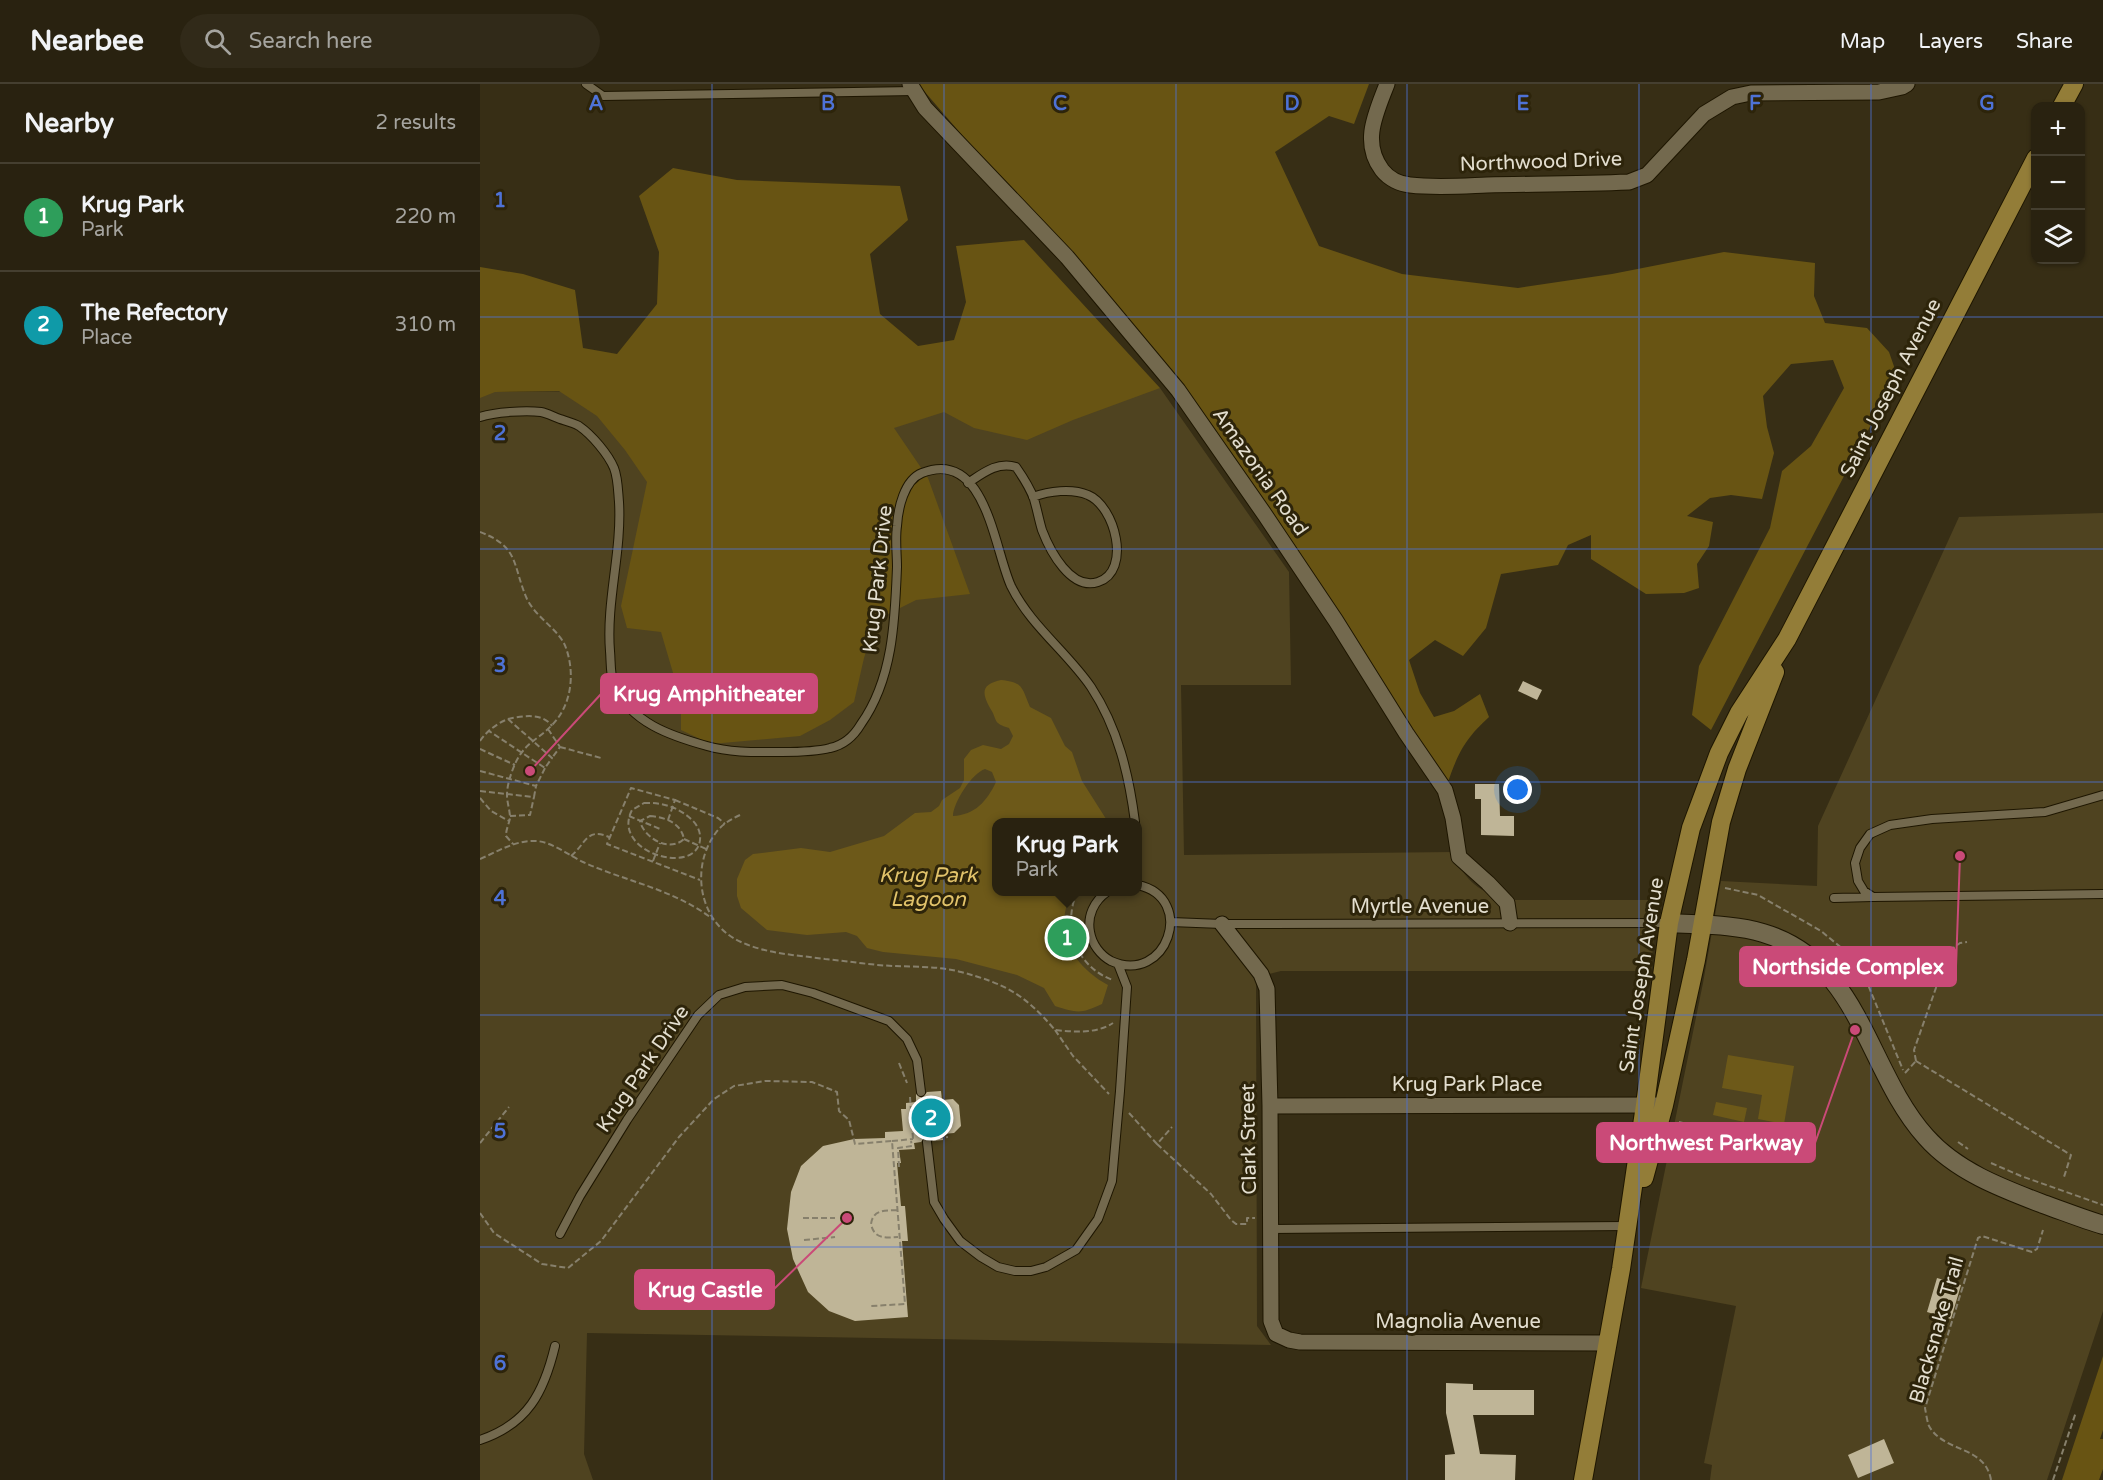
<!DOCTYPE html>
<html lang="en">
<head>
<meta charset="utf-8">
<style>
	body { margin:0; font-family:"Varela Round",sans-serif; background:#312a19; color:#f1f3f6 }
	.controls { position:absolute; right:18px; top:18px; display:grid; overflow:hidden; border-radius:12px; box-shadow:0 2px 4px #0004 }
	.controls button { width:54px; height:54px; display:grid; place-items:center; padding:0; border:0; border-bottom:2px solid #453f30; background:#292210; color:#f1f3f6; font:30px sans-serif }
	.you { position:absolute; left:1038px; top:706px; width:21px; height:21px; margin:-15px; border:4px solid #fff; border-radius:50%; background:#1a73e8; box-shadow:0 0 0 9px #1a73e833 }
	.badge { display:grid; place-items:center; width:39px; height:39px; border-radius:50%; background:#bca0f2; color:#fff; font-size:20px; font-weight:700 }
	.pin { position:absolute; translate:-50% -50%; border:3px solid #fff; box-shadow:0 2px 6px #0006 }
	.popup { position:absolute; left:512px; top:734px; width:150px; height:78px; box-sizing:border-box; display:grid; place-content:center; border-radius:12px; background:#292210; filter:drop-shadow(0 2px 4px #0005); font-size:20px; white-space:nowrap; color:#a5a49f }
	.popup b { font-size:22px; color:#f1f3f6 }
	.popup::after { content:''; position:absolute; left:50%; top:100%; margin-left:-12px; border:12px solid transparent; border-top-color:#292210 }
	.list { margin:0; padding:0; list-style:none }
	h2 { display:flex; justify-content:space-between; align-items:center; height:78px; margin:0; padding:0 24px; font-size:26px }
	h2 small { font-size:20px; font-weight:400; color:#a5a49f }
	.list li { display:grid; grid-template-columns:39px 1fr auto; gap:18px; align-items:center; box-sizing:border-box; height:108px; padding:0 24px; border-top:2px solid #453f30 }
	.list b { display:block; font-size:22px; white-space:nowrap }
	.list p { margin:0; font-size:20px; white-space:nowrap; color:#a5a49f }
	.list em { font-size:20px; font-style:normal; color:#a5a49f }
	.icon { flex:none; width:33px; height:33px; fill:none; stroke:currentColor; stroke-width:2; stroke-linecap:round; stroke-linejoin:round }
	.map { position:relative; flex:none; width:1623px; height:1396px; overflow:hidden }
	header { display:flex; align-items:center; gap:36px; box-sizing:border-box; height:84px; padding:0 30px; background:#292210; border-bottom:2px solid #453f30 }
	header strong { font-size:28px }
	nav { display:flex; gap:33px; margin-inline-start:auto; font-size:21px }
	.search { width:420px; height:54px; background:#312a19; display:flex; align-items:center; gap:15px; box-sizing:border-box; padding:0 21px; border-radius:33px; color:#a5a49f; font-size:22px }
	main { display:flex }
	aside { flex:1; background:#292210 }
	.map>svg:first-child { display:block }
	.green { fill:#4f4320; fill-rule:evenodd }
	.forest { fill:#685413 }
	.water { fill:#6d5919; fill-rule:evenodd }
	.building { fill:#bfb597 }
	.lines { fill:none; stroke-linecap:round; stroke-linejoin:round }
	.service-casing { stroke:#1e1600; stroke-width:10 }
	.minor-casing { stroke:#1e1600; stroke-width:17 }
	.tertiary-casing { stroke:#1e1600; stroke-width:20 }
	.primary-casing { stroke:#1e1600; stroke-width:20 }
	.path { stroke:#87806c; stroke-width:2; stroke-dasharray:6 3; stroke-linecap:butt }
	.service { stroke:#73694e; stroke-width:8 }
	.minor { stroke:#73694e; stroke-width:15 }
	.tertiary { stroke:#73694e; stroke-width:18 }
	.primary { stroke:#937d38; stroke-width:18 }
	.grid { fill:none; stroke:#4e72d6; stroke-width:1.5; stroke-opacity:0.55 }
	.labels { text-anchor:middle; dominant-baseline:central; stroke-width:6; stroke-linejoin:round; paint-order:stroke }
	.street-label { font-size:20px; fill:#e3decf; stroke:#2d240a }
	.water-label { font-size:21px; font-style:italic; fill:#e2c36a; stroke:#2d240a }
	.grid-label { font-size:20px; text-anchor:middle; font-weight:bold; fill:#4e72d6; stroke:#2d240a; stroke-width:6; stroke-linejoin:round; paint-order:stroke }
	.leader { fill:none; stroke:#ca4a78; stroke-width:2 }
	.callout-dot { fill:#ca4a78; stroke:#2d240a; stroke-width:2 }
	.callout { fill:#ca4a78; stroke:#ca4a78; stroke-width:2 }
	.callout-label { font-size:21px; text-anchor:middle; font-weight:bold; fill:#fff }
</style>
</head>
<body>
<header>
<strong>Nearbee</strong>
<div class="search"><svg class="icon" aria-label="search" viewBox="0 0 24 24"><circle cx="10" cy="10" r="6"/><path d="M15 15l6 6"/></svg>Search here</div>
<nav><a>Map</a><a>Layers</a><a>Share</a></nav>
</header>
<main>
<aside>
<h2>Nearby<small>2 results</small></h2>
<ul class="list">
<li><span class="badge" style="background:#2e9e5b">1</span><div><b>Krug Park</b><p>Park</p></div><em>220 m</em></li>
<li><span class="badge" style="background:#0f9aa8">2</span><div><b>The Refectory</b><p>Place</p></div><em>310 m</em></li>
</ul>
</aside>
<div class="map">
<svg width="1623" height="1396" viewBox="0 0 1623 1396">
	<rect width="100%" height="100%" fill="#372e15"/>
	<!-- green -->
	<path class="green" d="M680 304 809 488 811 601H701L704 771 973 768C984 797 1000 809 1030 816H1175L1176 822 1171 887H801L776 893 777 1242 791 1261 107 1249 104 1370 113 1396H0V308ZM516 738H658V808H516Z
		M1623 429V1227L1567 1396H1230L1232 1381 1224 1379 1256 1222 1161 1204 1223 899 1241 797 1337 802 1338 742 1479 433Z"/>
	<!-- forest -->
	<path class="forest" d="M438 0H889L874 40 849 32 795 68 839 162 922 190 1038 204 1132 190 1244 168 1335 179 1334 212 1345 239 1387 244 1409 268 1417 291 1231 646 1212 631 1219 582 1290 444 1302 387 1331 362 1364 304 1353 276 1311 280 1283 312 1287 343 1294 369 1282 415 1251 411 1230 414 1207 432 1233 438 1229 462 1217 480 1219 504 1204 509 1166 510 1111 475V451L1088 461 1078 481 1021 490 1006 544 983 572 955 556 929 576 940 609 954 633 974 627 1000 610 1009 633C984 656 978 669 967 701L696 299Z
		M193 84 257 96 420 102 428 136 390 170 400 230 438 262 474 256 486 218 476 162 544 156 680 304 593 336 547 356 494 344 464 328 414 344 448 394 490 510 436 516 396 536 384 574 374 618 350 636 320 652 231 660 201 646V616L181 548 147 544 141 522 167 398 145 366 117 332 79 307 15 308 0 314V183L43 190 95 206 103 264 137 270 177 220 179 168 159 112Z
		M1623 1272V1346L1620 1355H1623V1385L1619 1396H1582Z"/>
	<!-- water -->
	<path class="water" d="M521 596C544 598 542 605 550 623L571 634 585 662 592 668 602 697 628 738H516V808H592C572 847 593 882 628 901L622 920C601 930 597 929 575 922L564 904 537 891 476 875 403 868 387 864 377 852 366 848 327 851 287 846 261 824 257 812V795L265 776 273 770 321 764 350 768 404 752 435 729 451 728 459 722 462 716 480 704 484 696V675L491 666 503 661 521 665 529 660 533 652 529 644C512 639 518 636 510 624 501 608 502 600 521 596ZM505 685 512 688 516 698C507 717 495 731 473 732 473 719 492 689 505 685Z
		M1248 971 1314 982 1304 1040 1278 1035 1282 1011 1242 1004Z
		M1236 1018 1267 1024 1264 1038 1233 1031Z"/>
	<!-- building -->
	<path class="building" d="M1043 597 1062 606 1057 616 1038 607Z
		M995 700H1019L1020 732H1034V752L1001 751V715H995Z
		M461 1007 462 1016 473 1015 479 1021 481 1042 474 1049 463 1050V1056L453 1057 450 1053 446 1052 441 1058 434 1059 435 1065 419 1066 421 1079H417L421 1122H425L428 1157H422L428 1233 375 1237 349 1227 328 1208 313 1175 307 1145 311 1108 321 1082 343 1062 374 1055 405 1054V1048L423 1047 421 1025H426V1019L436 1018V1010L442 1014 447 1008Z
		M1457 1194 1481 1201 1471 1235 1447 1228Z
		M966 1299 993 1300V1306H1054V1331H993L1000 1370 1036 1371 1035 1396H965V1371L975 1370 966 1329Z
		M1404 1355 1414 1379 1378 1394 1368 1371Z"/>
	<g class="lines">
		<defs>
			<path id="service" d="M106 0 123 12 434 7
				M0 333C14 328 46 326 61 328 67 329 74 333 80 335 86 337 94 339 99 342 112 351 128 370 134 384 138 394 138 407 139 418 142 468 126 517 130 567 131 578 130 591 134 601 151 639 191 652 227 662 251 669 278 668 302 668 318 668 335 668 350 664 364 661 374 652 381 640 413 595 415 536 417 483 417 469 415 455 417 442 418 425 424 396 442 389 506 364 514 465 531 502 550 541 587 568 611 603 638 644 649 691 655 738
				M488 399C503 389 518 377 536 383 543 393 550 404 554 415 557 425 559 436 562 446 570 467 591 507 618 498 652 487 635 422 608 411 592 404 569 407 553 413
				M1623 711 1565 728 1452 735 1410 741 1390 750 1380 764 1375 779 1378 797 1384 807 1393 813 1623 810
				M627 808C614 817 607 832 610 848 612 860 620 871 631 877 687 902 717 814 658 801
				M1354 814 1392 813
				M691 838 742 840 1189 839
				M447 1058 454 1118 464 1135 480 1157 501 1173 518 1183 535 1187H551L566 1183 596 1166 618 1135 632 1097 640 1007 647 903 638 880
				M791 1145 1147 1142
				M80 1150 100 1112 147 1036 218 931 239 911 265 903 302 901 333 909 409 937 427 955 437 976 441 1008
				M0 1356C48 1340 64 1308 75 1262"/>
			<path id="minor" d="M430 0 445 24 587 173 698 306 785 431 856 537 926 649 965 706 973 734 979 773 1008 799 1027 819 1030 839
				M907 0C896 29 881 58 902 86 909 95 920 100 930 101 955 104 982 102 1007 101 1055 100 1102 100 1149 98L1167 91 1224 30 1252 13 1271 9 1399 8 1422 3 1427 0
				M742 840 781 890 787 905 790 1022 791 1237 796 1250 809 1256 820 1258 1128 1259
				M790 1022 1184 1021"/>
			<path id="tertiary" d="M1189 839C1219 841 1254 840 1283 849 1381 878 1386 986 1446 1053 1476 1087 1521 1104 1563 1120 1583 1127 1603 1135 1623 1141"/>
			<path id="primary" d="M1582 22 1594 0
				M1164 1094 1184 1021 1216 876 1241 738 1257 685 1295 588
				M1103 1396 1141 1185 1165 1021 1189 839 1211 744 1239 669 1259 629 1307 555 1556 74"/>
		</defs>
		<!-- service casing -->
		<use href="#service" class="service-casing"/>
		<!-- minor casing -->
		<use href="#minor" class="minor-casing"/>
		<!-- tertiary casing -->
		<use href="#tertiary" class="tertiary-casing"/>
		<!-- primary casing -->
		<use href="#primary" class="primary-casing"/>
		<!-- path -->
		<path class="path" d="M0 448C40 463 32 481 47 515 57 535 80 546 86 564 95 589 92 621 72 641 58 656 45 658 35 680 31 689 27 701 27 711 27 719 30 726 30 734 29 740 26 745 26 752L33 760
			M28 635C42 632 62 628 72 642
			M68 645 80 663 72 674
			M0 657C7 647 16 640 28 635L72 674 65 684 9 647
			M80 663 121 674
			M0 665 35 681
			M0 687 56 702 65 684
			M0 707 54 713 56 702
			M0 714 11 727 29 737
			M195 716 238 734 245 740
			M164 719C181 718 198 723 211 735 217 740 221 748 220 756 216 793 130 768 152 726Z
			M260 731C252 735 244 739 238 746 209 781 218 839 261 858 287 870 317 871 345 875 368 877 390 881 413 882 435 883 459 882 481 888 526 900 544 910 575 946 594 948 616 950 633 939
			M30 732 50 731 54 713
			M149 732 180 745
			M170 732C185 733 201 739 204 755 189 769 164 754 160 737Z
			M188 736 195 716 151 704 127 760 220 796
			M204 755 226 765
			M91 772C106 760 106 743 129 753
			M0 775C19 767 35 756 57 757 74 759 88 771 103 778 147 798 194 805 234 836
			M173 777 180 759
			M1245 804 1278 811 1341 847 1364 866 1384 891 1423 986
			M597 808C582 843 596 883 633 896
			M575 946 593 972 629 1010
			M1436 977 1591 1071 1584 1093
			M1436 977 1434 966 1469 867 1480 859 1487 858
			M419 979 427 999
			M1425 989 1436 977
			M430 1013 433 1055
			M649 1029 677 1060 692 1043
			M1199 1038 1223 1044
			M457 1054 468 1053
			M412 1057 433 1055
			M1478 1058 1488 1065
			M0 1059 29 1023
			M677 1060 731 1110 751 1136 756 1140H767V1134H775
			M1511 1079 1541 1092 1623 1121
			M419 1083 418 1064 432 1062 431 1057
			M417 1126C405 1127 393 1125 391 1140 394 1155 405 1154 418 1153
			M0 1129 14 1149 62 1180 88 1184 121 1157 199 1053 234 1015 254 1002 285 997 332 998 357 1008 359 1027 369 1036 375 1060 412 1057 425 1220 391 1222
			M323 1134H355
			M324 1156 355 1153
			M1511 1396C1505 1361 1464 1369 1449 1342 1447 1337 1446 1329 1445 1324L1498 1154 1502 1152 1552 1168 1557 1165 1563 1146
			M1573 1396 1596 1328"/>
		<!-- service -->
		<use href="#service" class="service"/>
		<!-- minor -->
		<use href="#minor" class="minor"/>
		<!-- tertiary -->
		<use href="#tertiary" class="tertiary"/>
		<!-- primary -->
		<use href="#primary" class="primary"/>
	</g>
	<!-- grid -->
	<path class="grid" d="M232 0V1396M464 0V1396M696 0V1396M927 0V1396M1159 0V1396M1391 0V1396M0 233H1623M0 465H1623M0 698H1623M0 931H1623M0 1163H1623"/>
	<g class="labels">
		<!-- street labels -->
		<g class="street-label">
			<text transform="translate(1061 78) rotate(-2)">Northwood Drive</text>
			<text transform="translate(1411 304) rotate(-63)">Saint Joseph Avenue</text>
			<text transform="translate(780 388) rotate(55)">Amazonia Road</text>
			<text transform="translate(398 495) rotate(-84)">Krug Park Drive</text>
			<text x="940" y="823">Myrtle Avenue</text>
			<text transform="translate(1162 891) rotate(-81)">Saint Joseph Avenue</text>
			<text transform="translate(163 985) rotate(-56)">Krug Park Drive</text>
			<text x="987" y="1001">Krug Park Place</text>
			<text transform="translate(769 1055) rotate(-91)">Clark Street</text>
			<text x="978" y="1238">Magnolia Avenue</text>
			<text transform="translate(1457 1246) rotate(-74)">Blacksnake Trail</text>
		</g>
		<!-- water labels -->
		<g class="water-label">
			<text x="448" y="791">Krug Park<tspan x="448" dy="24">Lagoon</tspan></text>
		</g>
	</g>
	<g class="grid-label">
		<text x="116" y="26">A</text>
		<text x="348" y="26">B</text>
		<text x="580" y="26">C</text>
		<text x="812" y="26">D</text>
		<text x="1043" y="26">E</text>
		<text x="1275" y="26">F</text>
		<text x="1507" y="26">G</text>
		<text x="20" y="123">1</text>
		<text x="20" y="356">2</text>
		<text x="20" y="588">3</text>
		<text x="20" y="821">4</text>
		<text x="20" y="1054">5</text>
		<text x="20" y="1286">6</text>
	</g>
	<!-- callouts -->
	<path class="leader" d="M50 687L121 610M1480 772L1476 882M1375 946L1335 1059M367 1134L294 1205"/>
	<g class="callout-dot">
		<circle cx="50" cy="687" r="6"/>
		<circle cx="1480" cy="772" r="6"/>
		<circle cx="1375" cy="946" r="6"/>
		<circle cx="367" cy="1134" r="6"/>
	</g>
	<g class="callout">
		<rect x="121" y="590" width="216" height="39" rx="6"/>
		<rect x="1260" y="863" width="216" height="39" rx="6"/>
		<rect x="1117" y="1039" width="218" height="39" rx="6"/>
		<rect x="155" y="1186" width="139" height="39" rx="6"/>
	</g>
	<g class="callout-label">
		<text x="229" y="617">Krug Amphitheater</text>
		<text x="1368" y="890">Northside Complex</text>
		<text x="1226" y="1066">Northwest Parkway</text>
		<text x="225" y="1213">Krug Castle</text>
	</g>
</svg>
<div class="controls">
<button>+</button>
<button>−</button>
<button><svg class="icon" aria-label="layers" viewBox="0 0 24 24"><path d="M12 4l9 5-9 5-9-5zM3 14l9 5 9-5"/></svg></button>
</div>
<div class="you"></div>
<div class="pin badge" style="left:587px;top:854px;background:#2e9e5b">1</div>
<div class="popup"><b>Krug Park</b>Park</div>
<div class="pin badge" style="left:451px;top:1034px;background:#0f9aa8">2</div>
</div>
</main>
</body>
</html>
